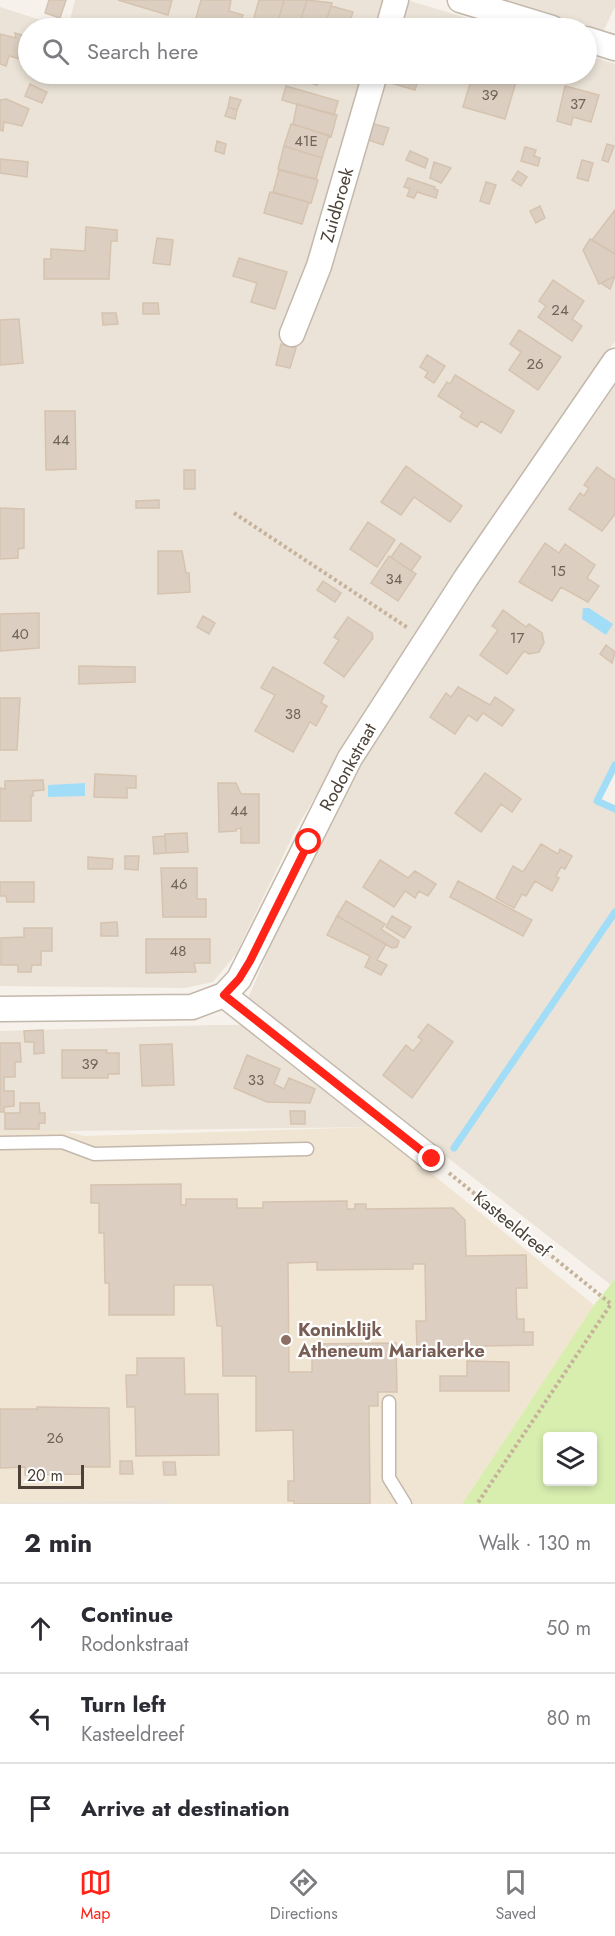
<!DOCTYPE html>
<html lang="en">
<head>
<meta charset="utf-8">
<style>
	body { margin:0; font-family:Jost,sans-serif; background:#f7f7f7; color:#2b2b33 }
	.controls { position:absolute; right:18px; bottom:18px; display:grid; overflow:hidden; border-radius:6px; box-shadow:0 3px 9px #0003 }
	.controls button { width:54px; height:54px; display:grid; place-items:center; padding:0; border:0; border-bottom:2px solid #e1e1e2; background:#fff; color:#2b2b33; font:30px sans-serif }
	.scale { position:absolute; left:18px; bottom:15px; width:66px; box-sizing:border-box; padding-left:6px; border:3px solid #4b4137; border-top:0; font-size:16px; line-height:21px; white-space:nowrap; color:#4b4137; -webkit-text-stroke:4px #fff; paint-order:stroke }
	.stop { position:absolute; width:18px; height:18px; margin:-14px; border:4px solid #ff2318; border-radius:50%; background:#fff }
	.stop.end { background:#ff2318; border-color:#fff; box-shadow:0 2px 6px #0008 }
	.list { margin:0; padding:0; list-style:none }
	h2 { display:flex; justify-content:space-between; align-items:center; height:78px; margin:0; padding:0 24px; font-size:26px }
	h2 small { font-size:20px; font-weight:400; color:#7c7c81 }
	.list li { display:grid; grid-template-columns:39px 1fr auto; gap:18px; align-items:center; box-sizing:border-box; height:90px; padding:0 24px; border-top:2px solid #e1e1e2 }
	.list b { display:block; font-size:22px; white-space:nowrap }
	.list p { margin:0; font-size:20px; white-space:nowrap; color:#7c7c81 }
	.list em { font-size:20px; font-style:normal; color:#7c7c81 }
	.icon { flex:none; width:33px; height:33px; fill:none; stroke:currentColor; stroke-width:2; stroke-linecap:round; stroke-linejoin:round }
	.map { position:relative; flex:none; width:615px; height:1504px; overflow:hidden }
	.search { position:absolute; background:#fff; box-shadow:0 3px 9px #0003; left:18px; right:18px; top:18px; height:66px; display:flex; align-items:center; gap:15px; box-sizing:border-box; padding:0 21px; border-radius:33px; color:#7c7c81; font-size:22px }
	.sheet { height:348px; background:#fff }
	nav { display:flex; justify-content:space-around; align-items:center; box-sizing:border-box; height:84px; border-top:2px solid #e1e1e2; background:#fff; font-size:16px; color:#7c7c81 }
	nav a { display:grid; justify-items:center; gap:3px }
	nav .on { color:#ff2318 }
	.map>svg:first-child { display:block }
	.residential { fill:#ebe3d7 }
	.education { fill:#f0e5d3 }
	.green { fill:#d8eeaf; fill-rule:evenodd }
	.water { fill:#a2ddf7 }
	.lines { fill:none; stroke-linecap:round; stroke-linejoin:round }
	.stream { stroke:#a2ddf7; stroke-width:7 }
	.building { fill:#dccfc1; stroke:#d5c3b0; stroke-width:1.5 }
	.service-casing { stroke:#c3b8ab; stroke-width:15 }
	.minor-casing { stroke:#c3b8ab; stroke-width:27 }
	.path { stroke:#c6b29b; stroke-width:4; stroke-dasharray:3 3; stroke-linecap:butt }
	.service { stroke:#fff; stroke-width:12 }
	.minor { stroke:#fff; stroke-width:24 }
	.route { stroke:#ff2318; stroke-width:8 }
	.education-dot { fill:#8d6e63; stroke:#fff; stroke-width:2 }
	.labels { text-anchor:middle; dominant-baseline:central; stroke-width:4.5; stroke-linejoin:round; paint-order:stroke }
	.number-label { font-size:15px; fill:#6f645a }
	.street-label { font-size:18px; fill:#4b4137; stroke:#fff }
	.education-label { font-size:18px; font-weight:bold; fill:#785e54; stroke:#fff; text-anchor:start }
</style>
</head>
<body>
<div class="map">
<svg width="615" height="1504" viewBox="0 0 615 1504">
	<rect width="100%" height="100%" fill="#f6f1ea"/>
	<!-- residential -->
	<path class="residential" d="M75 0H407L500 28H68Z
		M500 0H615V7L602 34Z
		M0 7 65 28H28V74H586L587 55 615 64V341L370 702 295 831 236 954 213 982 185 988 0 986Z
		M615 384V765L597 801 615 809V1279L611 1285 247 1001 278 928 361 762 470 596Z
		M215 1025H247L374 1127 0 1132V1031Z
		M169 1500V1504H0V1502Z"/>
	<!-- education -->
	<path class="education" d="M374 1127 594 1305 462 1504H169L168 1500 0 1502V1132L60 1130 84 1136Z"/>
	<!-- green -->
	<path class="green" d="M615 1279V1504H462L594 1305ZM592 1436V1482H548V1436Z"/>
	<!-- water -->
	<path class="water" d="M583 608H589L613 624 606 635 582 619Z
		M85 783V796L48 797V785Z"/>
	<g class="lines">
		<!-- stream -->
		<path class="stream" d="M615 765 597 801 615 809
			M454 1148 615 912"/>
	</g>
	<!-- building -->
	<path class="building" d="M49 0H66L60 18 45 13Z
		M118 0H172L168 15Z
		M201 0H231L229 11 243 15 238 28H220L221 26 211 23 206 28 198 26 195 22Z
		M259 0H284L276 28H251Z
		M284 0H307L298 28H276Z
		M307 0 332 3 324 28H298Z
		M331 6 353 12 348 28H324Z
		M15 33 28 37 25 46 28 47V61L9 56 6 66 0 64V34L16 38Z
		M310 74H320L317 85 307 82Z
		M393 74H420L415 90 391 83Z
		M473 74H490L489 77 500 81 501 78 516 82 505 119 463 107Z
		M30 84 47 92 42 103 25 96Z
		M286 86 338 101 334 115 282 100Z
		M565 86 599 95 591 122 573 117 571 125 557 121Z
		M230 97 241 100 237 110 228 107Z
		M6 99 29 109 22 126 4 122 3 131 0 130V100Z
		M297 104 337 115 331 137 293 124Z
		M228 107 237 110 235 119 225 116Z
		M370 123 389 128 383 145 366 139Z
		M291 124 329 135 322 158 284 146Z
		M217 141 226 144 224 154 215 151Z
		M607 144 614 146 608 162 602 160Z
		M284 146 322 158 316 179 278 169Z
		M525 147 536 150 534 156 540 158 538 166 521 161Z
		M410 151 428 159 425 168 406 160Z
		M0 159 28 162 27 177 0 173Z
		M582 160 593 163 588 181 577 178Z
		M434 162 451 168 441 183 430 178Z
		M279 170 318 180 311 203 273 192Z
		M518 171 527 177 521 186 512 180Z
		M408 178 435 187 434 189 438 190 436 198 417 192 414 198 407 196 410 189 404 187Z
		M486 182 496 185 489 204 480 201Z
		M270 192 309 202 302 224 264 213Z
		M540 206 545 218 536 223 530 211Z
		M615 210V254L592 240Z
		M86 227 117 230V241H111L109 279H44V259H51V249L85 251Z
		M157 238 173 240 170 265 153 263Z
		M590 239 615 254V276L599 284 583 250Z
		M239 258 287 272 275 309 251 302 257 283 233 276Z
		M615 276 610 289 601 283Z
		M553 280 584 301 572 319 582 326 572 341 538 317 546 306 539 301Z
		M143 303H158L159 314H143Z
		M102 313H116L118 324 103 325Z
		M19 319 23 363 0 365V320Z
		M519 330 561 357 538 390 509 370 521 352 510 344Z
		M281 344 296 348 290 368 276 365Z
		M427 355 445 366 434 383 425 377 428 372 420 367Z
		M455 375 514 411 501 433 481 421 477 427 460 417 463 412 438 396 447 382 450 384Z
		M45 411H75L76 469 46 470Z
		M406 466 462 506 450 522 414 497 401 515 381 502Z
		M597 467 615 480V514L602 531 569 509 580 493 584 496 589 488 584 485Z
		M184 470H195V489H184Z
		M159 500V508H136V501Z
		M0 508 24 509V548L18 549V558L0 559Z
		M368 522 395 540 377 567 350 549Z
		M401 543 421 557 411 571 391 557Z
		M545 543 559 553 565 544 595 565 587 578 599 586 588 602 561 587 552 601 519 582Z
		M158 551H182L186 573H189L190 592 158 594Z
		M389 556 416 574 398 601 371 583Z
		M323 581 341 593 335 602 317 590Z
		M503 610 526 627 529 624 542 633 544 643 539 652 529 654 524 651 507 674 480 655 498 630 492 626Z
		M39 613V648L0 651V614Z
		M203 616 215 623 209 634 197 627Z
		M348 617 372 633 373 638 344 677 324 663 339 640 334 637Z
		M606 645 615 652 612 663 600 654Z
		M79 666 135 667V682L79 684Z
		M273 667 324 696 321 703 327 706 316 726 310 722 293 752 255 731 275 695 261 688Z
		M458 687 490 705 495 697 514 710 502 726 483 713 477 721 468 715 455 734 430 717 446 693 451 697Z
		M0 698H20L17 750H0Z
		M485 773 521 799 512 812 501 804 481 832 455 813Z
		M95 774 136 776V788H127V798L94 797Z
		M43 780 44 790 33 791V796H31V821H0V788L5 789V781Z
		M218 783H236L241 794H259V843H241V828L236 829V831L219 832Z
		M187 833 188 852 166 853 165 834Z
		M165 836 166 853 154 854 153 837Z
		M541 844 558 854 560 849 572 856 565 869 561 867 556 876 559 878 552 891 535 881 526 896 522 894 514 908 496 898 513 866 523 872Z
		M125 856H139L138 870 125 869Z
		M88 857 113 859 112 869H88Z
		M380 860 408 878 415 871 436 884 428 896 419 891 415 898 405 891 394 907 363 887Z
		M161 868H197V899H206V917H163Z
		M458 881 532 920 523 936 450 897Z
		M0 882H34V902H7L6 896H0Z
		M346 901 385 924 381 929 399 941 397 947 392 948 337 916Z
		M337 916 386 944 377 960 387 965 381 975 365 967 370 956 327 935Z
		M392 916 411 927 404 938 386 927Z
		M117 922 118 936H101V923Z
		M24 928H52V951H41V965H32L31 972H18V965H1V938L24 937Z
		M146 939H210V963H194L196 972 146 973Z
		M428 1024 453 1042 412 1098 383 1075 406 1045 413 1051 422 1040 418 1037Z
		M43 1030 44 1053 34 1054V1042H25L24 1031Z
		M0 1043H20L21 1062H15V1077H4V1091H14V1106L4 1107V1112H0Z
		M172 1044 174 1085 142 1086 140 1045Z
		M62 1050H107L106 1053H119V1074H108V1078H62Z
		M247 1055 280 1069 274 1084 284 1089 289 1078 315 1089 310 1103 267 1102 234 1088Z
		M20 1103H39L40 1113H45V1123H39V1129H5V1113H20Z
		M290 1111H305V1124H291Z
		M181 1184V1205H186V1199H237V1208H263V1202L347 1201V1209H355V1204H366V1209L453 1208 465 1220 466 1256 526 1255 527 1288H516L517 1319H524V1332H533V1345L417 1347 416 1321H426L425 1264H413V1269L317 1270V1262L288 1263 289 1372H312V1344L396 1343 397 1392H378V1406H369L370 1504H294V1501H288V1481H294L293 1430 256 1431V1376H223L222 1326H217L213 1285H174V1315H109V1283H105L104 1233H99V1203H91V1185Z
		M137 1358H184L185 1394H218L219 1455 136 1456 135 1407H127L126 1375H137Z
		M467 1361 509 1362V1391H440V1376H467Z
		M37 1407 109 1408 110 1467H82V1474L25 1475V1467L0 1468V1409H38Z
		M120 1461H132L133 1474H120Z
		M163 1462H175L176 1475H164Z"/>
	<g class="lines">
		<defs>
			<path id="service" d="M0 1143 62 1142 94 1154 307 1149
				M389 1402V1478L405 1504"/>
			<path id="minor" d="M460 0 552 28
				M388 28 396 0
				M586 39 615 48
				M292 334 319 266 375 74
				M224 995 432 1159
				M0 1009 192 1007 224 995 239 979 350 758 466 578 615 361"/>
		</defs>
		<!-- service casing -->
		<use href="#service" class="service-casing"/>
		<!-- minor casing -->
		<use href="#minor" class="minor-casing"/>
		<!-- path -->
		<path class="path" d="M234 513 408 628
			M449 1173 611 1304 477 1504"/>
		<!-- service -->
		<use href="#service" class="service"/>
		<!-- minor -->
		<use href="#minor" class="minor"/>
	</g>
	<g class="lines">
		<!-- route -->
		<path class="route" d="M309 842 250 961 239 979 224 995 432 1159"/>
	</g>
	<!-- markers -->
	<circle class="education-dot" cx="286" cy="1340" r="6"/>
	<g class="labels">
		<!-- number labels -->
		<g class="number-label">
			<text x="490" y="95">39</text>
			<text x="578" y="104">37</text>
			<text x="306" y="141">41E</text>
			<text x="560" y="310">24</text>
			<text x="535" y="364">26</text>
			<text x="61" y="440">44</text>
			<text x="558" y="571">15</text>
			<text x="394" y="579">34</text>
			<text x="20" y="634">40</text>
			<text x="517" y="638">17</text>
			<text x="293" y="714">38</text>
			<text x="239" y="811">44</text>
			<text x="179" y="884">46</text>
			<text x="178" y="951">48</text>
			<text x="90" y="1064">39</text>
			<text x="256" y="1080">33</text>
			<text x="55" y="1438">26</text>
		</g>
		<!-- street labels -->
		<g class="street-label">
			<text transform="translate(337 205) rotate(-74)">Zuidbroek</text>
			<text transform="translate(348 767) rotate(-61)">Rodonkstraat</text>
			<text transform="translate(512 1224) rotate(39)">Kasteeldreef</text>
		</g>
		<!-- education labels -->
		<g class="education-label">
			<text x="298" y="1330">Koninklijk<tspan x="298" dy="21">Atheneum Mariakerke</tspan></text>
		</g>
	</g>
</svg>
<div class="controls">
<button><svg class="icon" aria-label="layers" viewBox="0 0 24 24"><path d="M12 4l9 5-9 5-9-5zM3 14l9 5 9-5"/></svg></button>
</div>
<div class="scale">20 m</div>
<div class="stop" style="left:309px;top:842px"></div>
<div class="stop end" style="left:432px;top:1159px"></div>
<div class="search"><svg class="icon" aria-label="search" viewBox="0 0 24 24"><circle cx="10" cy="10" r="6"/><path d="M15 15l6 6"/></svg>Search here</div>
</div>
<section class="sheet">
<h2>2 min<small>Walk · 130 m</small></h2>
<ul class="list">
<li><svg class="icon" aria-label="ahead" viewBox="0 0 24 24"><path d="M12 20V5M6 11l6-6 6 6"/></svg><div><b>Continue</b><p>Rodonkstraat</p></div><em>50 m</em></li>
<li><svg class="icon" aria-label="left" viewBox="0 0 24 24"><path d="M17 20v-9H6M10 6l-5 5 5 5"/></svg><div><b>Turn left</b><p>Kasteeldreef</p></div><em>80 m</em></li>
<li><svg class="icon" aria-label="arrive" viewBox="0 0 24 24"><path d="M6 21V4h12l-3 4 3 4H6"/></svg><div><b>Arrive at destination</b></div></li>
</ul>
</section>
<nav>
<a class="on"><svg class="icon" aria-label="map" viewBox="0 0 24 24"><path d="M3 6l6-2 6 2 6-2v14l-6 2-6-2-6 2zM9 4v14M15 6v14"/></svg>Map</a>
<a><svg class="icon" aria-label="directions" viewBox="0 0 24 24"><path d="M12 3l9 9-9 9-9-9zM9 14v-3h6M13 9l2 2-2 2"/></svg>Directions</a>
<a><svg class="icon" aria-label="saved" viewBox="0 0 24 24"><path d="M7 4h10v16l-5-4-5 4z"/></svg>Saved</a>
</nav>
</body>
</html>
